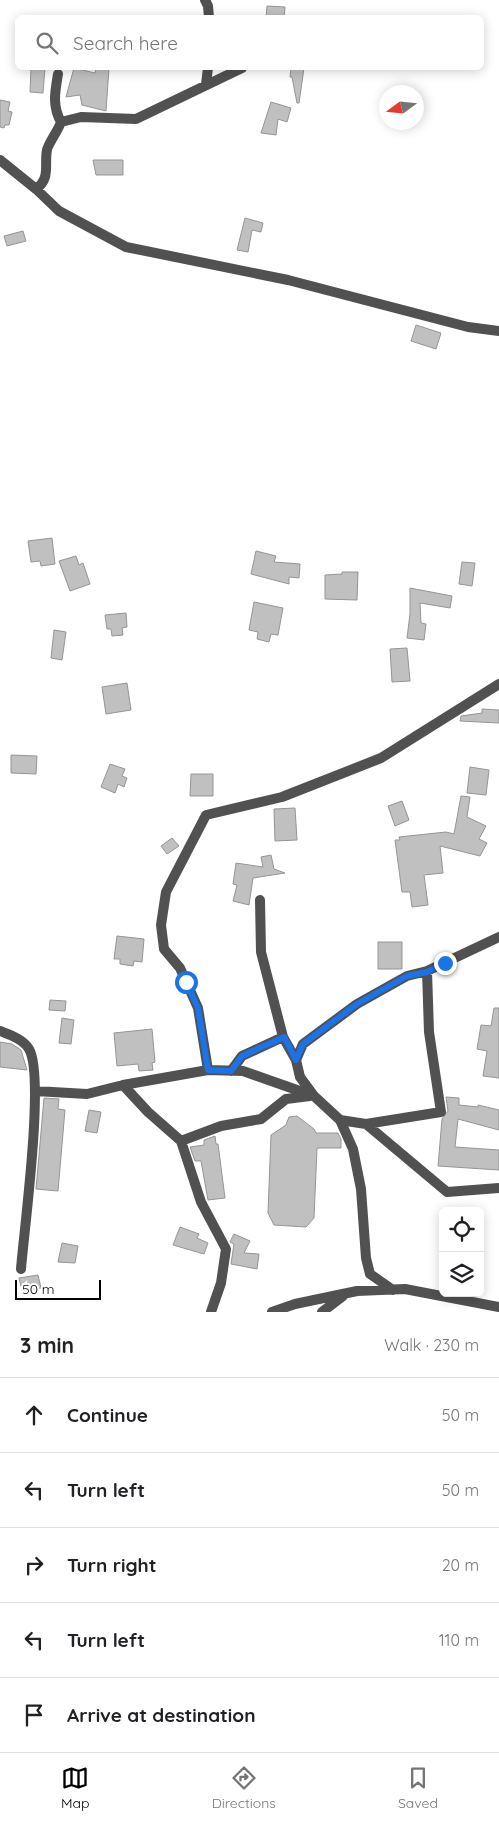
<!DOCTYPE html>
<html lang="en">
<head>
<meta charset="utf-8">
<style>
	body { margin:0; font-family:Quicksand,sans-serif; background:#f2f2f2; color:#202124 }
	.controls { position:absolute; right:15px; bottom:15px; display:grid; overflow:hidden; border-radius:8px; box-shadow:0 2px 12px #0003 }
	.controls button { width:45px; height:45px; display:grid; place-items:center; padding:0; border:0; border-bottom:1px solid #e0e0e0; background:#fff; color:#202124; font:25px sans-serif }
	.compass { position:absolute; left:379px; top:85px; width:45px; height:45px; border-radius:50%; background:#fff; box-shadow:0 2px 12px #0003; rotate:255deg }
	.scale { position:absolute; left:15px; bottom:12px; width:86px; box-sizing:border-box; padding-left:5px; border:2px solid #000; border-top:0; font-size:14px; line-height:18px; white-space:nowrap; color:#000; -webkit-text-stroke:4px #fff; paint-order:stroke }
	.stop { position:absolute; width:15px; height:15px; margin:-11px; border:4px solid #1a73e8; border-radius:50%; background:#fff }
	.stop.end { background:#1a73e8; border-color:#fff; box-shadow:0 1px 5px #0008 }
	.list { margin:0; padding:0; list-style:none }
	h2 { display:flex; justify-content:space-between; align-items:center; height:65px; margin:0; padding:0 20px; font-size:21px }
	h2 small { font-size:16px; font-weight:400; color:#757577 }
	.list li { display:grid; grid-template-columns:32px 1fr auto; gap:15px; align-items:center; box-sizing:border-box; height:75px; padding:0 20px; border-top:1px solid #e0e0e0 }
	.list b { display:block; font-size:19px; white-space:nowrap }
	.list em { font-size:16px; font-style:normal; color:#757577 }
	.icon { flex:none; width:28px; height:28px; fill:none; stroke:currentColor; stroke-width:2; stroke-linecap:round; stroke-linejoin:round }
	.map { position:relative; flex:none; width:499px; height:1312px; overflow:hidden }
	.search { position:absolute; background:#fff; box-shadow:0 2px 12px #0003; left:15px; right:15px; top:15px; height:55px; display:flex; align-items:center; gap:12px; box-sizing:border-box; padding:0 18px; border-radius:8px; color:#757577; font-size:19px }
	.sheet { height:440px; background:#fff }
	nav { display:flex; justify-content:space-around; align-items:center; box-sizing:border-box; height:70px; border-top:1px solid #e0e0e0; background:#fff; font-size:14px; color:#757577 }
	nav a { display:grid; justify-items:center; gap:2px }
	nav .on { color:#000 }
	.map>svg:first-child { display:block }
	.building { fill:#c0c0c0; stroke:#959595 }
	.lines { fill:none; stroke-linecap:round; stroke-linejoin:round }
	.minor { stroke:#515151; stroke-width:10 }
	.route { stroke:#1a73e8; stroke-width:6 }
</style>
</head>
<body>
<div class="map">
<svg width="499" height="1312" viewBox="0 0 499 1312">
	<rect width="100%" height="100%" fill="#fff"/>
	<!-- building -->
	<path class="building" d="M267 6 285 7 284 18H266Z
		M31 68H45L43 93 30 92Z
		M74 68 95 73 96 68H109L106 111 82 105 80 95 66 97Z
		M291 68H304L299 103H297L292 77H290Z
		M0 100 10 102 8 111 12 112 9 125H5L4 128 0 127Z
		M271 102 291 108 287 122 278 119 276 135 261 133Z
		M93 160H123V175H96Z
		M245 218 263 223 261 232 252 230 248 252 237 250Z
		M23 231 26 241 7 246 4 236Z
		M416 325 441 333 436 349 411 341Z
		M52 538 55 564 41 566 40 561 31 562 28 541Z
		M256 551 276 556 274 562 300 564 299 578 289 577V584L251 574Z
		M76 556 79 565 83 563 90 584 70 591 59 561Z
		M462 562 475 563 472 586 459 584Z
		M342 572H358L357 600 325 599V575L342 574Z
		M410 588 452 596 450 608 420 603 421 623 426 624 424 640 407 638 410 614Z
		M254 602 283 608 278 635 271 634 269 642 257 639 258 632 249 630Z
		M126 613 127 627 122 628 123 635 112 636 111 629H107L105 615Z
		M54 630 66 632 62 660 51 658Z
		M407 648 410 681 392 682 390 649Z
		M127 683 131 710 106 714 102 687Z
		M482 709 499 710V723L460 721 461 716 482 713Z
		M11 755 37 756 36 774 11 773Z
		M110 764 125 769 122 776 127 778 124 787 118 784 115 793 101 787Z
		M470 767 489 770 486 795 467 793Z
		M191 774H213V796H190Z
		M461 796 470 797 467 817 486 826 479 839 487 843 480 856 440 846 443 873 424 875 428 905 412 907 410 892H402L395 840H400L399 837 446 832 454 834Z
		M402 801 409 820 395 826 388 806Z
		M295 808 297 840 275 841 274 809Z
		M172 838 179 846 167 854 161 846Z
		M271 855 274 869 285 873 253 878 249 905 233 901 237 885 233 884 236 863 263 867 261 857Z
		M117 936 144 939 142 962 134 961 133 966 120 964V959H114Z
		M378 942H402V969H378Z
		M50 1000 66 1001 65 1011 49 1010Z
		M494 1008H499V1078L483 1076 487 1051 477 1049 481 1025 491 1026Z
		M62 1018 74 1020 71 1044 59 1043Z
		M152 1029 155 1062 152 1063 153 1070 139 1071 138 1064 117 1066 114 1033Z
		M0 1042 12 1044 21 1050 27 1070 0 1067Z
		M446 1097 459 1098V1105L478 1107V1105L499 1110V1130L458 1119 455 1147 499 1150V1170L438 1166 442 1119 448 1111Z
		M44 1098 59 1099 58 1109 65 1110 58 1191 36 1189Z
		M89 1110 101 1112 97 1133 85 1131Z
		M297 1116 314 1129 316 1133H338L341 1139V1148H317L314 1218 306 1227 274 1225 268 1213 271 1135 286 1125 289 1117Z
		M215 1136 216 1144H218L225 1198 208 1200 201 1161H195L190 1147 204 1145V1140Z
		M180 1227 199 1234 197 1238 208 1243 204 1254 173 1245Z
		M234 1234 250 1241 244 1253 259 1254 257 1269 231 1264 234 1244 230 1242Z
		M62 1243 78 1246 75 1263 58 1262Z
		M38 1275 41 1288 22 1291 19 1278Z"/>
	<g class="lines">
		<!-- minor -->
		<path class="minor" d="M205 0 208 6 209 18
			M206 84 208 68
			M61 122 81 117 136 119 242 68
			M0 160 36 189 59 211 126 247 288 280 468 327 499 331
			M36 189C51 178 44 165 47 150 47 146 59 129 61 122 52 106 55 92 58 74
			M260 900 261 952 283 1037 296 1060
			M427 971 429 1032 441 1112 366 1124 447 1192 499 1188
			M0 1031C10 1035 23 1039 29 1049 45 1076 24 1230 21 1269
			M208 1070 198 1008 180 968 164 949 161 925 166 892 206 815 282 797 381 758 499 684
			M231 1071 242 1056 283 1037
			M123 1085 148 1112 181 1141 201 1202 226 1249 221 1283 211 1312
			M35 1091 87 1094 123 1085 208 1070 243 1071 314 1096
			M340 1120 366 1124
			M181 1141 221 1126 261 1119 286 1099 310 1096
			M393 1290 370 1274 366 1258 361 1189 353 1149 340 1120 314 1096 300 1077 296 1060 303 1044 357 1004 407 976 427 971 499 937
			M272 1312 295 1304 357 1291 405 1289 499 1307
			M322 1312 343 1296"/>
	</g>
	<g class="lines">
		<!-- route -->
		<path class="route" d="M186 982 198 1008 208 1070 231 1071 242 1056 284 1037 296 1060 303 1044 357 1004 407 976 427 972 445 963"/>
	</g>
</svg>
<div class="controls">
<button><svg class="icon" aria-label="locate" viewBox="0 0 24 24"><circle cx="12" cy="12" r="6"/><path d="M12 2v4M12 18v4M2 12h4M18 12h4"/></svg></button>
<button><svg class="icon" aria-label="layers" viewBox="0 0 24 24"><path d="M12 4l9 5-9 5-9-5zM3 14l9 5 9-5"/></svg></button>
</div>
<svg class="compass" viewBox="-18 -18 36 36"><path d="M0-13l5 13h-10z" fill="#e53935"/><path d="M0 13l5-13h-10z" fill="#757577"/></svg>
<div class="scale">50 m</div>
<div class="stop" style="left:186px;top:982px"></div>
<div class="stop end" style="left:445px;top:963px"></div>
<div class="search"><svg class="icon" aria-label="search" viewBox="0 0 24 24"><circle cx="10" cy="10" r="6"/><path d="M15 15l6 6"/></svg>Search here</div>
</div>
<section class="sheet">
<h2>3 min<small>Walk · 230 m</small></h2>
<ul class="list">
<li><svg class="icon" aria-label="ahead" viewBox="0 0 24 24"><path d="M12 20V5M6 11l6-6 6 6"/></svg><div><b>Continue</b></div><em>50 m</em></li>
<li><svg class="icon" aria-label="left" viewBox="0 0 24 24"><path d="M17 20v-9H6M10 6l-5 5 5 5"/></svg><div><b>Turn left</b></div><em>50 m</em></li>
<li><svg class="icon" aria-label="right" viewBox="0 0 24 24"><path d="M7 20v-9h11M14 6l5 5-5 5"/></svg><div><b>Turn right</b></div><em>20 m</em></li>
<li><svg class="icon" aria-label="left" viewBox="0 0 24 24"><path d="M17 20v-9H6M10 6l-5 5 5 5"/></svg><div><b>Turn left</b></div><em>110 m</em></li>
<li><svg class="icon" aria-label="arrive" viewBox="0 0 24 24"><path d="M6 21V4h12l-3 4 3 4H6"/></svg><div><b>Arrive at destination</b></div></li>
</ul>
</section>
<nav>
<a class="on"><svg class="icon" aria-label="map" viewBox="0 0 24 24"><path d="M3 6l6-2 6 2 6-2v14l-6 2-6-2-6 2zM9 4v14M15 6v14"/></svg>Map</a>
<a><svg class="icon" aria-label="directions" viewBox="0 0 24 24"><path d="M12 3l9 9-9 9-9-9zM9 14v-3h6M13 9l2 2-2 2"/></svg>Directions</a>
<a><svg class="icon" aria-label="saved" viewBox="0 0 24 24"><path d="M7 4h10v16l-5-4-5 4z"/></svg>Saved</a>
</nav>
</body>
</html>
